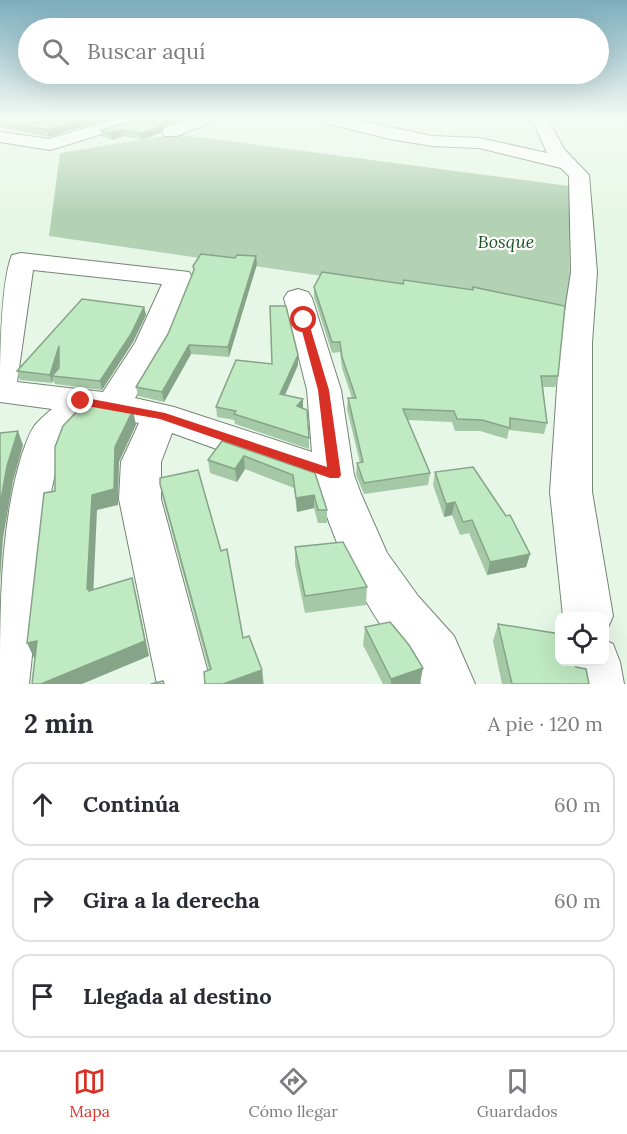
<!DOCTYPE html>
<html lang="es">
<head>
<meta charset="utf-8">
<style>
	body { margin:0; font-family:Lora,serif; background:#f7f7f7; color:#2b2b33 }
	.controls { position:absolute; right:18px; bottom:18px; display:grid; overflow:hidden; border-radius:12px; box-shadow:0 6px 24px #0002 }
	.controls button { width:54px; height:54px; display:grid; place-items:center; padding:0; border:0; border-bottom:2px solid #e1e1e2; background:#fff; color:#2b2b33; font:30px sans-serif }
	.stop { position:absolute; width:18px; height:18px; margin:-14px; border:4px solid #d93025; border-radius:50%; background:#fff }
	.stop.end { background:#d93025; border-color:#fff; box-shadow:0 2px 6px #0008 }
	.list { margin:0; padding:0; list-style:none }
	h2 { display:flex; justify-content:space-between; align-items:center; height:78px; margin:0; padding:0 24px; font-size:26px }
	h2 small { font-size:20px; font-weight:400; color:#7c7c81 }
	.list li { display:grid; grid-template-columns:39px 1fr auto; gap:18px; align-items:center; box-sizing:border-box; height:84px; margin:0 12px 12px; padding:0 12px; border:2px solid #e1e1e2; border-radius:18px }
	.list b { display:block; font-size:22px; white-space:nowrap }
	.list em { font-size:20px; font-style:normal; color:#7c7c81 }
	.icon { flex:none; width:33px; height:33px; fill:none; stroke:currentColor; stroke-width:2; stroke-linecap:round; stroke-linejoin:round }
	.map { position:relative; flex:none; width:627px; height:684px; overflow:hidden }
	.search { position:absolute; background:#fff; box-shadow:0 6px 24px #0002; left:18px; right:18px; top:18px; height:66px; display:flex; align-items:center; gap:15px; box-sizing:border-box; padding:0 21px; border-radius:33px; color:#7c7c81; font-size:22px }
	.sheet { height:366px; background:#fff }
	nav { display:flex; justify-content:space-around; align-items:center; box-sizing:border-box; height:84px; border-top:2px solid #e1e1e2; background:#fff; font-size:16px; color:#7c7c81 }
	nav a { display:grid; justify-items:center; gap:3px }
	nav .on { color:#d93025 }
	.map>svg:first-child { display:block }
	.green { fill:#b3d2b4 }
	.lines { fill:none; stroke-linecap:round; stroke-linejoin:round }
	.minor-casing { stroke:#768576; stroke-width:2 }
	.minor { fill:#fff; fill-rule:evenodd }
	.wall { fill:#a5c9a7 }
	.shaded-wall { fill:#86a488 }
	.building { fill:#c0eac2; stroke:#86a488; stroke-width:1.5 }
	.route { fill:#d93025 }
	.labels { text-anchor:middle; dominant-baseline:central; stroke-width:4.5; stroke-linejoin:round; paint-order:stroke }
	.far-park-label { font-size:18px; font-style:italic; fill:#1f5826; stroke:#fff }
</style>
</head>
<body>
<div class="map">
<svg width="627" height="684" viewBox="0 0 627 684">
	<rect width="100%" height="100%" fill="#e7f7e7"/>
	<!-- green -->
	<path class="green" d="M175 134 569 186 570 312 49 236 60 153Z"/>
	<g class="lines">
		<defs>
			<path id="minor" d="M115 119H140L138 123 50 150 0 142V132L49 139Z
				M188 119H211L209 123 177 136H165L162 132 165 128Z
				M323 119H351L432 136 479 138 547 153 532 119H548L564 149 589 175 597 272 592 343V492L613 616 606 632 604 616H563L550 492 560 343 571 272 569 176 561 168 479 148 432 146 390 139 325 123Z
				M21 253 189 272 193 278 167 343 135 398 174 407 312 452 307 390 284 298 288 292 298 289 308 292 312 298 341 390 354 475 361 494 387 553 418 596 454 636 475 684H421C412 662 395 647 382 627 353 583 331 535 317 485L172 433 161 462V499L211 684H157L119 499 121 462 139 423 89 414 66 440 57 464 48 506 29 684H0C0 608 0 525 22 454 26 444 29 433 35 425 40 419 46 414 52 409L0 402C0 367 0 283 12 255ZM33 270 162 284 135 343 103 392 17 382Z
				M604 640 613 644 620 662 624 684H570L568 662H604Z"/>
		</defs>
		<!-- minor casing -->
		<use href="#minor" class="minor-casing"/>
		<!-- minor -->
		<use href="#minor" class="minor"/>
	</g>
	<!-- wall -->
	<path class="wall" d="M0 119H107L49 137 0 127Z
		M164 126 160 133 142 140 123 136 112 140 102 136 101 130Z
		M257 264 229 357 191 354 164 402 138 396 136 387 168 334 193 272V266Z
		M314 287 558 376 555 387H543L547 423 544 434 509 430 507 439 480 431H455L452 422 407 420 430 473 428 485 364 494 356 475 357 463H360L347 409 348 398H352L342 368 340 352 332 353 314 297Z
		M144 307 146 315 133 342 102 390 55 384 53 380 52 383 20 380 17 371Z
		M298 355V365L285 395 303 408 309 438V449L235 424 234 420 217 417 216 407 272 364Z
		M222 441 315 473 327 510V523H318L314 508 297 512 294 488 245 469 237 482 210 473 208 460Z
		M435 472 530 554 526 567 487 575 469 533 460 535 452 515 444 517 433 485Z
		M160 484 243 638 262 670 264 684 209 670 163 499Z
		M295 547 367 587 366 605 305 613 295 565Z
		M498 624 576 667 589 684H502L493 641Z
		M365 627 420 684H383L363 645Z"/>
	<!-- shaded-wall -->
	<path class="shaded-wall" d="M85 119H107L49 137 47 130Z
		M165 119H182L164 126 160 133 142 140 141 134Z
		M122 130 123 136 112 140 110 133Z
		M256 256 257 264 229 357 228 347Z
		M144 307 146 315 133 342 102 390 100 381Z
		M189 345 191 354 164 402 162 392Z
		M59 346 61 355 55 376H52L53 380 52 383 50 375Z
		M298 355V365L281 404 280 394Z
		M303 399V409L297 406Z
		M133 410 136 425 119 462 118 505 97 510 93 599 87 589 92 495Z
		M18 431 23 445 13 481 3 538 0 581V505L7 466Z
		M244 456 245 469 237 482 235 469Z
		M314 495V508L297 512 296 498Z
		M455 502 452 515 444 517 446 504Z
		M530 554 526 567 487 575 490 562Z
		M132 578 136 594 149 656 82 684H41Z
		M37 641 44 656 34 658 27 643Z
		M423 668 420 684H391V679Z
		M262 670 263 684H223Z"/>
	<!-- building -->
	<path class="building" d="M0 119H85L47 130 0 121Z
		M137 119H165L163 120 159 127 141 134 122 130 110 133 101 130Z
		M201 254 235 258 237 255 256 256 228 347 189 345 162 392 136 387 168 334 194 270 193 266Z
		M322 272 403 284 404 280 473 290V287L565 306 558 376H541L547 423 510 418V428L482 420 457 419 454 411 403 409 430 473 364 483 357 463 363 462 348 398H356L342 357 340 342H332L314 287Z
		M82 299 144 307 131 334 100 381 52 376 59 368V346L50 375 17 371Z
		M270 306H286L298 355 280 394 303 399 297 406 307 410 309 438 234 414 236 411 216 407 236 360 272 364Z
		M86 402 133 410 115 447 114 489 92 495 87 589H89V591L132 578 145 641 41 684H32L37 641 27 643 44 493 55 491V447L63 426Z
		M18 431 7 466 0 505V433Z
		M222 441 315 473 327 510H318L314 495 296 498 293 475 244 456 235 469 208 460Z
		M473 467 506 516 510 515 530 554 490 562 472 520 463 522 455 502 446 504 435 472Z
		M198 470 221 551 227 549 243 638 249 636 262 670 223 684H205L204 672 211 669 160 484V478Z
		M343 542 367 587 305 596 295 547Z
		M390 622 409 645 423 668 391 679 365 627Z
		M498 624 560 634V662H575L576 667 586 669 589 684H512Z
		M163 681 164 684H151Z"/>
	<!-- sky -->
	<linearGradient id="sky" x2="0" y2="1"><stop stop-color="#7cadbd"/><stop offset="0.55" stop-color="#f4fbf4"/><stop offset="1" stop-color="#f4fbf4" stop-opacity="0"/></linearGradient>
	<rect width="627" height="215" fill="url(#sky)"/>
	<!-- route -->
	<path class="route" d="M304 317 308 320 329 390 341 475 339 478H330L160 419 81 405 75 401 81 397 165 413 327 467 318 390 299 320Z"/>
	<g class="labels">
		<!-- far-park labels -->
		<g class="far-park-label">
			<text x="506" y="241">Bosque</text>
		</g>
	</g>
</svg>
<div class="controls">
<button><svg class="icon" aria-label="locate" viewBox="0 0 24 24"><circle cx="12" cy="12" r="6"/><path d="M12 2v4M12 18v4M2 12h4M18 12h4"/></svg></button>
</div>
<div class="stop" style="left:304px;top:320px"></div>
<div class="stop end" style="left:81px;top:401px"></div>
<div class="search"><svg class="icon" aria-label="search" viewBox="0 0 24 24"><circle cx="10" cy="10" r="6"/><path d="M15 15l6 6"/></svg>Buscar aquí</div>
</div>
<section class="sheet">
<h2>2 min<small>A pie · 120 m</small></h2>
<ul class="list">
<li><svg class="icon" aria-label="ahead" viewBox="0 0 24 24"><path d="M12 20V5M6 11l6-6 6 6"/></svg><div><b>Continúa</b></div><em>60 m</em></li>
<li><svg class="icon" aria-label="right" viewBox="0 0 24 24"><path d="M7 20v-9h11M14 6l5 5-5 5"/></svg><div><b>Gira a la derecha</b></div><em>60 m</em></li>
<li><svg class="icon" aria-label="arrive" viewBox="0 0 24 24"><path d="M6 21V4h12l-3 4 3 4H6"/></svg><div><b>Llegada al destino</b></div></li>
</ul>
</section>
<nav>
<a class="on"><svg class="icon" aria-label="map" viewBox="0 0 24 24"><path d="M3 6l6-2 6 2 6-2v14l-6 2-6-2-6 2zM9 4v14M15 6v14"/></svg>Mapa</a>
<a><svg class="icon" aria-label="directions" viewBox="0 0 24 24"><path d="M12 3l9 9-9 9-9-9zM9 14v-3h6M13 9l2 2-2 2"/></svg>Cómo llegar</a>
<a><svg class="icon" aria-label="saved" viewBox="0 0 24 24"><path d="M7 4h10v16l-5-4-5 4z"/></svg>Guardados</a>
</nav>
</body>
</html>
